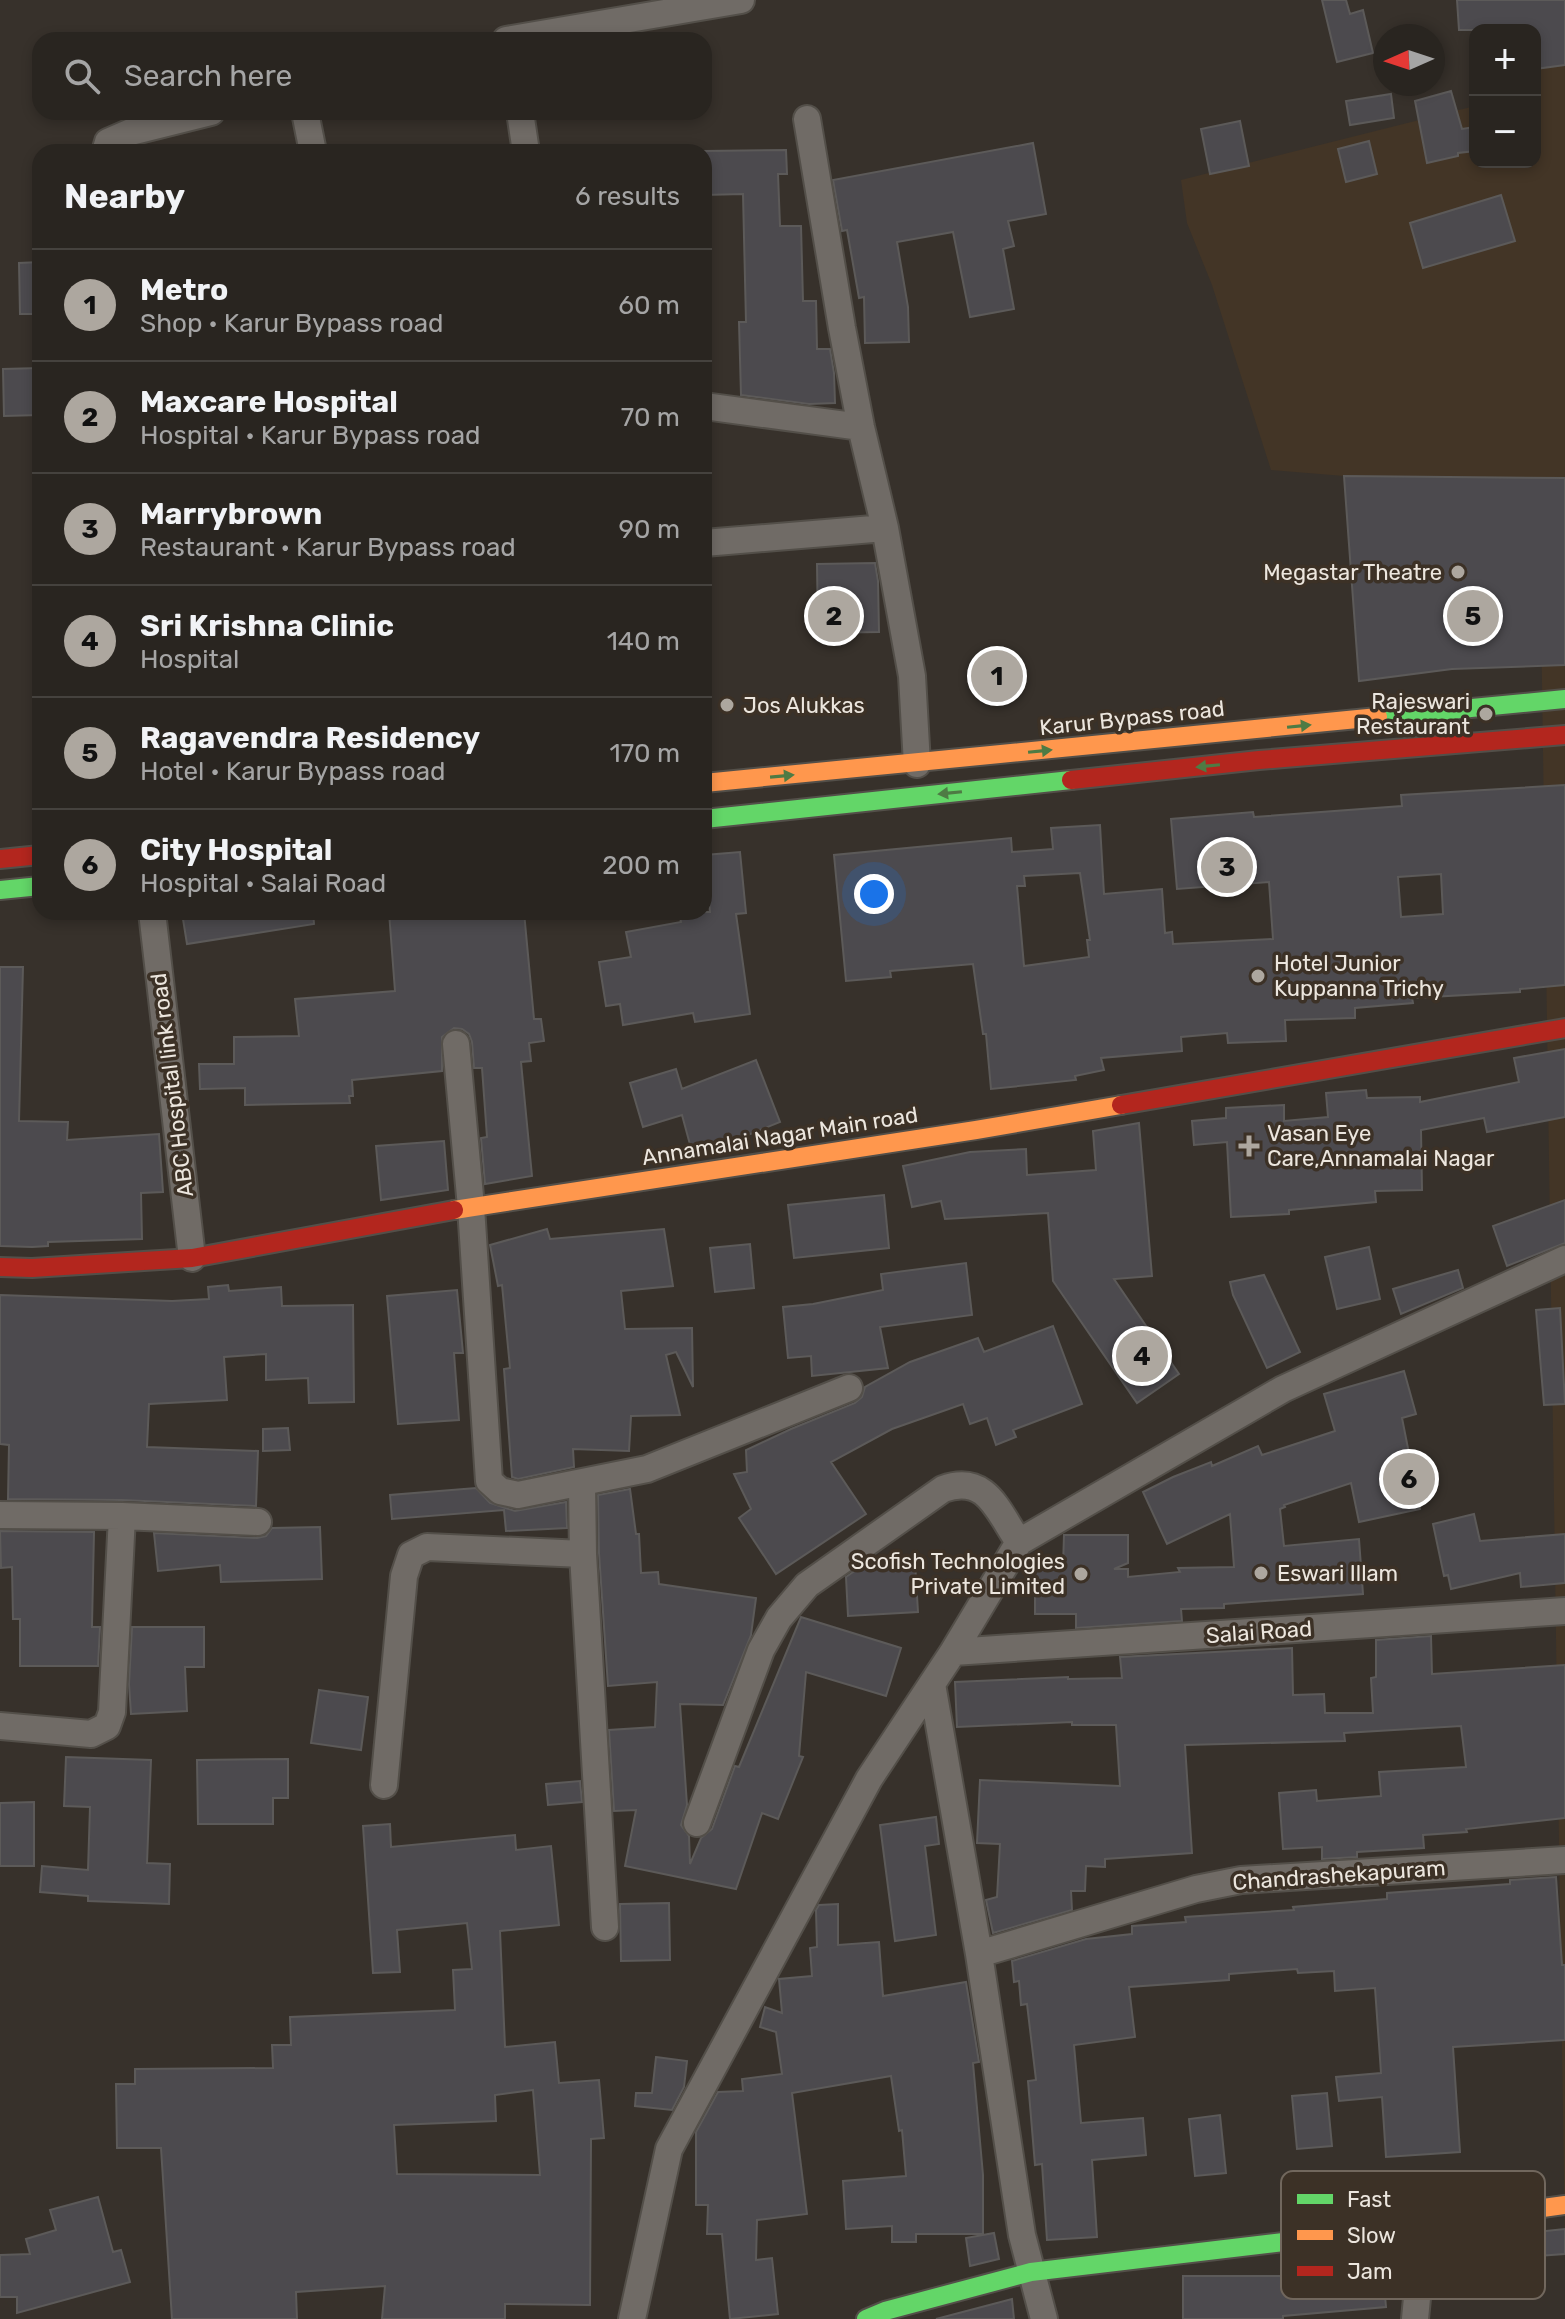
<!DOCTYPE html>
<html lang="en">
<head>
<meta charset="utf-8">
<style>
	body { margin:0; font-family:Rubik,sans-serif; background:#312d29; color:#f1f3f6 }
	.controls { position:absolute; right:24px; top:24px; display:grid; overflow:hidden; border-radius:16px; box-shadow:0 4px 12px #0003 }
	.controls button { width:72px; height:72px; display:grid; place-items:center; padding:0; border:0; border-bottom:2px solid #45423e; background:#292520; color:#f1f3f6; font:40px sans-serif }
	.compass { position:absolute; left:1373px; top:24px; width:72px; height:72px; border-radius:50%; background:#292520; box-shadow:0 4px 12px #0003; rotate:267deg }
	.you { position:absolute; left:874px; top:894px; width:28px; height:28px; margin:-20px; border:6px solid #fff; border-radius:50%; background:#1a73e8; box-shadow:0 0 0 12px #1a73e833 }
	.badge { display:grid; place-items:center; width:52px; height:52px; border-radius:50%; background:#ada79f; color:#111; font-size:26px; font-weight:700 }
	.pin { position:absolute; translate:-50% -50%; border:4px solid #fff; box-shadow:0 2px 8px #0006 }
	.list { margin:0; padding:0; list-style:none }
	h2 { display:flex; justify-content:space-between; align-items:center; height:104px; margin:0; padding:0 32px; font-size:34px }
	h2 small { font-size:26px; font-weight:400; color:#a5a5a5 }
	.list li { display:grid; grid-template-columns:52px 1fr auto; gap:24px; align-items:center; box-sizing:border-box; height:112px; padding:0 32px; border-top:2px solid #45423e }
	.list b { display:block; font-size:30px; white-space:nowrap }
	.list p { margin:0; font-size:26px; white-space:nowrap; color:#a5a5a5 }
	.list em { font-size:26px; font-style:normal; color:#a5a5a5 }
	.icon { flex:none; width:44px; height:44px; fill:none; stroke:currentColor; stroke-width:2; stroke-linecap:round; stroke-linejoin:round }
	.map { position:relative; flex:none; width:1565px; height:2319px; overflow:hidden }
	.search { position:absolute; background:#292520; box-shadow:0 4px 12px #0003; left:32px; top:32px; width:680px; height:88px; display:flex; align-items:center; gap:20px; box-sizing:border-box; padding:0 28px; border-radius:24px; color:#a5a5a5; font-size:30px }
	.panel { position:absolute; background:#292520; box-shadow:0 4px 12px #0003; left:32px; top:144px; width:680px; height:776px; border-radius:24px }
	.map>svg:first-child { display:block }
	.built { fill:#433526 }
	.building { fill:#4c4a4e; stroke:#5c5a59; stroke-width:2; fill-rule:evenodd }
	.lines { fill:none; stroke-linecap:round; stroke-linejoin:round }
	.street-casing { stroke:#534f49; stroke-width:30 }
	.fast-casing { stroke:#534f49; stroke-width:22 }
	.slow-casing { stroke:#534f49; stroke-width:22 }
	.jam-casing { stroke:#534f49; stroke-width:22 }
	.street { stroke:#706b66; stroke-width:26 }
	.fast { stroke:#63d668; stroke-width:18 }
	.slow { stroke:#ff974d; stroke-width:18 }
	.jam { stroke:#b3261e; stroke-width:18 }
	.oneway { fill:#4e7b44 }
	.poi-dot { fill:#ada79f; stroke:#3c3126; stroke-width:3 }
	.labels { text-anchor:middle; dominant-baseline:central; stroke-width:7; stroke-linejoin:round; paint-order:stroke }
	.poi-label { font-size:22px; fill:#ece6de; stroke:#3c3126; text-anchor:start }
	.street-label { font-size:22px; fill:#ece6de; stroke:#3c3126 }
	.key { fill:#3c3126; stroke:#71675d; stroke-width:2 }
	.key-label { font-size:22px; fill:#ece6de }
</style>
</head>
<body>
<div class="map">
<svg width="1565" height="2319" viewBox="0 0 1565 2319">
	<rect width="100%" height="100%" fill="#37312b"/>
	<!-- built -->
	<path class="built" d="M1565 0V2252L1539 478 1344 476 1271 470 1212 285 1187 223 1181 180 1475 106V162H1535V30Z"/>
	<!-- building -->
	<path class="building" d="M1322 0H1346L1350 14 1363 10 1373 53 1337 62Z
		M1457 0H1565V65L1535 69V30H1459Z
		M1451 91 1462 129 1475 127V151L1458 153V156L1427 163 1415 101Z
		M1391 94 1394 118 1350 125 1346 101Z
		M1240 121 1249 166 1210 174 1201 129Z
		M1369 141 1377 174 1346 182 1338 149Z
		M1033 143 1046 214 1008 221 1014 246 1003 249 1014 309 970 317 953 232 897 242 908 307 909 342 865 343 864 297 859 298 847 230 842 231 833 180Z
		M786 150 787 174H778L780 226H801L803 301H816L817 349H830L834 373 835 403 809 404 741 395 739 322H746L743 194 704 195V151Z
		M1501 195 1515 241 1423 268 1410 223Z
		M40 262V314H20L19 263Z
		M40 368V415L4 416 3 369Z
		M1344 476 1565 478V665L1452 669 1359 681Z
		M875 563 878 581 879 632 818 633 817 564Z
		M1565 785V985L1520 989V992L1412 998 1413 1003 1355 1008V1018L1285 1020 1286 1041 1228 1043 1227 1033 1181 1037 1182 1051 1101 1058 1104 1070 1075 1076 1076 1080 991 1089 986 1034H983L973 964 890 971 891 977 846 981 834 855 1011 838 1012 852 1053 849 1051 828 1100 825 1104 894 1162 889 1165 933 1172 932 1173 944 1273 939 1269 882 1177 889 1171 819 1253 812 1254 817 1402 806 1401 795ZM1080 873 1090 940H1087L1089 957 1024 966 1017 886H1025L1024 876ZM1441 874 1443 914 1401 917 1398 877Z
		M740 852 746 913 736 914 750 1014 695 1022 693 1013 623 1025 620 1004 606 1006 599 962 631 957 626 932 681 922 679 912H710L705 855Z
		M224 912H313L314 924 187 944 183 919Z
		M389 912H524L534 1019H541L544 1041 529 1043 531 1061 521 1062 532 1176 485 1184 481 1138 487 1137 482 1068H474L472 1042 469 1034 462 1029 454 1028 442 1037V1071L352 1080 353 1096H349L350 1103 245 1105V1088L200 1089 199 1064H234V1037L299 1036 295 999 395 991Z
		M0 967H23L19 1121 68 1122 67 1140 159 1134 163 1192 141 1193 142 1239 48 1242V1246L32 1247 0 1246Z
		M1565 1049V1117L1487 1132 1484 1118 1421 1130 1422 1190 1375 1191 1376 1202 1289 1210V1214L1231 1217 1227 1142 1194 1145 1192 1121 1226 1118V1108L1284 1105V1121L1328 1117 1326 1093 1366 1090 1367 1098 1420 1097V1102L1519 1082 1514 1058Z
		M756 1060 780 1122 713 1149 692 1152 682 1115 643 1127 630 1083 676 1069 682 1089Z
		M1139 1123 1152 1276 1114 1279 1179 1374 1137 1403 1053 1281 1048 1213 945 1219 941 1201 912 1207 903 1166 970 1152 1026 1149 1027 1175 1096 1170 1093 1131Z
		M444 1141 448 1190 381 1200 376 1146Z
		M884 1195 889 1248 794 1258 788 1205Z
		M1565 1200V1243L1507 1266 1493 1226Z
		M547 1229 550 1239 664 1229 673 1286 621 1291 625 1329 692 1328 693 1387 676 1352 666 1355 680 1415 631 1416 629 1451 573 1449 574 1467 518 1479 512 1477 504 1369 510 1368 502 1285 498 1286 490 1245Z
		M750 1244 754 1288 715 1292 710 1248Z
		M1369 1247 1380 1299 1337 1309 1325 1257Z
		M966 1263 972 1315 880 1327 888 1368 812 1376 811 1356 788 1358 783 1307 813 1304 883 1290 881 1274Z
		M1458 1270 1463 1288 1401 1314 1393 1289Z
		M1264 1275 1300 1352 1267 1368 1233 1295 1230 1282Z
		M228 1285 229 1291 281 1287 282 1306 353 1305 354 1402 309 1403 308 1378 266 1380V1354L224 1357 227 1400 149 1404 147 1447 258 1451 256 1506 122 1500 8 1499 9 1445 0 1444V1295L172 1301 209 1299 208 1287Z
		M457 1290 463 1353H454L459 1420 398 1424 387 1296Z
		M1560 1308 1565 1404 1544 1405 1536 1310Z
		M1053 1326 1082 1404 1013 1430 1016 1437 996 1445 987 1418 970 1424 963 1404 892 1429 831 1462 866 1514 776 1574 739 1518 751 1509 734 1474 747 1472 746 1450 791 1429 855 1403 862 1397 865 1387 910 1362 978 1338 984 1352Z
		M1404 1371 1416 1414 1402 1418 1420 1509 1359 1522 1351 1483 1284 1505 1285 1507 1280 1509 1284 1546 1359 1539 1363 1594 1224 1604V1608L1181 1609 1182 1621 1076 1628V1614H1035V1566H1063L1064 1535H1128V1563L1114 1569H1128V1577L1180 1572 1178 1568 1234 1567 1230 1514 1167 1544 1143 1492 1173 1477 1211 1462 1212 1466 1258 1446 1262 1455 1335 1431 1324 1394Z
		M288 1428 290 1450 263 1451V1429Z
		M476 1488 490 1503 515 1511 566 1502 567 1528 506 1531 504 1510 392 1519 390 1495Z
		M630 1489 636 1534H639L641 1573 658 1572 659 1584 756 1598 751 1635 723 1705 680 1704 687 1805 681 1825 689 1836 690 1864 701 1838 712 1829 735 1766 739 1767 801 1617 901 1648 886 1696 806 1672 799 1756 803 1757 778 1819 762 1813 736 1889 625 1866 636 1810 614 1811 609 1730 655 1727 657 1682 608 1686 599 1553 598 1495Z
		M1474 1514 1480 1541 1565 1534V1583L1521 1587 1520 1573 1451 1589 1448 1575 1444 1576 1433 1524Z
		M320 1527 322 1579 221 1582 220 1565 158 1571 154 1533 257 1538 266 1536 272 1528Z
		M0 1531 94 1532 92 1625V1627H100L98 1666H20V1619H13L12 1567 1 1568Z
		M915 1562 918 1612 848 1616 846 1577 863 1565Z
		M132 1627H204V1667H185L187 1711 131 1714 129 1684Z
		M1431 1636 1432 1674 1565 1665V1818L1466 1829 1467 1832 1423 1835 1424 1848 1357 1852V1857L1322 1859V1847L1283 1849 1279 1793 1316 1790 1317 1801 1381 1796 1379 1772 1466 1767 1461 1726 1344 1733 1345 1741 1185 1745 1192 1853 1105 1859V1867L1086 1866 1085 1891H1071L1072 1910 993 1933 986 1900 997 1897 1000 1844 977 1843 980 1780 1120 1786 1116 1725H1072V1722L957 1727 955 1682 1068 1677V1679L1122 1678 1120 1657 1292 1648 1293 1695 1324 1694 1325 1713H1373L1371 1678 1376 1677V1640Z
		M319 1690 368 1697 361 1750 311 1743Z
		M66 1757 151 1760 147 1863 170 1864 169 1904 88 1901V1896L40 1892 42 1866 88 1870 90 1807 64 1806Z
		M288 1759V1798H273V1824H198L197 1760Z
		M580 1781 582 1802 548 1805 546 1784Z
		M34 1802V1866H0V1803Z
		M936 1817 939 1844 925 1846 936 1935 895 1941 880 1825Z
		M390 1824 391 1847 515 1835 516 1850 551 1846 559 1925 500 1931 505 2047 555 2042 559 2083 599 2080 604 2138 591 2139 590 2305 505 2304V2319H382L385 2286 296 2292 297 2319H172L161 2148H117L116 2084H135V2069L273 2068 272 2045H291L290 2017 455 2010 453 1970 472 1969 467 1923 397 1930 400 1972 373 1973 363 1826ZM533 2090 540 2175 397 2174 394 2125 496 2121 495 2095Z
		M1556 1877 1562 1965H1565V2040L1453 2047 1460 2152 1386 2157 1382 2097 1339 2101 1336 2077 1381 2073 1375 1988 1335 1991 1334 1971 1298 1973 1297 1969 1229 1974V1980L1129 1987 1135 2037 1074 2045 1081 2123 1143 2118 1146 2155 1092 2160 1097 2237 1047 2240 1042 2164 1035 2165 1028 2081 1036 2080 1027 2004 1021 2005 1019 1981 1014 1982 1012 1961 1086 1939 1132 1934V1926L1186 1922 1185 1917 1294 1910 1293 1907 1387 1899V1893L1510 1884V1880Z
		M669 1903 670 1960 621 1961 620 1904Z
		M838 1904V1945L879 1942 883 1996 966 1982 979 2062 973 2063 983 2175V2234H916V2242H892V2226L846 2229 843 2181 906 2176 902 2130 899 2131 891 2076 792 2093 807 2214 757 2220 756 2260 772 2258 778 2314 730 2319 722 2234H707L708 2205H696V2132L718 2092 743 2091 742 2079 782 2074 776 2032 760 2027 765 2007 782 2013 779 1979 812 1976 810 1948 817 1947 816 1910 819 1905Z
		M656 2057 687 2061 684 2087 672 2110 635 2106 636 2093H652Z
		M1327 2093 1332 2146 1297 2149 1292 2096Z
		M1220 2115 1226 2173 1195 2176 1189 2119Z
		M98 2197 113 2252 121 2250 130 2282 17 2313V2297H0V2255L30 2254 26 2239 56 2230 50 2210Z
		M1565 2229V2254L1498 2259 1497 2236Z
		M994 2233 999 2259 970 2266 966 2238Z
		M1382 2261 1386 2307 1283 2316V2319H1183V2276H1296V2268Z
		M1012 2299 1014 2319H936Z"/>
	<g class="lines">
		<defs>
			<path id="street" d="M506 40 741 0
				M305 112 313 152
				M520 112 526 152
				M807 119 842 328 861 427 885 528 912 676 917 764
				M105 152 108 142 131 132 211 112
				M704 406 861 427
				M704 543 885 528
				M152 912 192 1258
				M456 1044 471 1207 489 1481 500 1491 518 1495 647 1469 849 1388
				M582 1484 583 1554 605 1927
				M0 1515 122 1516
				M953 1652 1565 1611
				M932 1684 979 1954 1022 2235 1044 2319
				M0 1726 91 1734 107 1726 112 1712 122 1516 258 1522
				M384 1785 404 1576 411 1555 427 1547 583 1554
				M697 1823 761 1650 779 1618 807 1585 943 1489C987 1473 998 1512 1019 1542
				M979 1954 1196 1889 1241 1880 1565 1860
				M632 2319 669 2149 869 1779 953 1652 1019 1542 1283 1389 1565 1259
				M1415 2319 1424 2225"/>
			<path id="fast" d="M1378 717 1565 699
				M704 819 1071 780
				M0 890 40 886
				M866 2319 885 2311 1031 2272 1385 2230"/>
			<path id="slow" d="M704 783 1378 717
				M454 1210 976 1130 1121 1105
				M1385 2230 1565 2205"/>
			<path id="jam" d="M1071 780 1259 760 1565 735
				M0 859 40 855
				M1121 1105 1565 1028
				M0 1267 32 1268 192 1258 454 1210"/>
		</defs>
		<!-- street casing -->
		<use href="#street" class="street-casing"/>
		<!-- fast casing -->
		<use href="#fast" class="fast-casing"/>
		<!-- slow casing -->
		<use href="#slow" class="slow-casing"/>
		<!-- jam casing -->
		<use href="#jam" class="jam-casing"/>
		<!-- street -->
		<use href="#street" class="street"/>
		<!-- fast -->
		<use href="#fast" class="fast"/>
		<!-- slow -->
		<use href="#slow" class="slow"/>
		<!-- jam -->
		<use href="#jam" class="jam"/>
	</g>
	<!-- one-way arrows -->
	<defs><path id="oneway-solid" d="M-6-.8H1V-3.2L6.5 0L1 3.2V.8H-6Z" transform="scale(2)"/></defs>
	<g class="oneway">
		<use href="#oneway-solid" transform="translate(1299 726) rotate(-6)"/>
		<use href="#oneway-solid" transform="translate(1040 751) rotate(-6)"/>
		<use href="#oneway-solid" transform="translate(1208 766) rotate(174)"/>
		<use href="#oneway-solid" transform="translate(782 776) rotate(-5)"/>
		<use href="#oneway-solid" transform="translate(950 793) rotate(174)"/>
	</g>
	<!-- markers -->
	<g class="poi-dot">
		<circle cx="1458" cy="572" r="8"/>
		<circle cx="727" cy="705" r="8"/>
		<circle cx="1486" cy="714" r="8"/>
		<circle cx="1258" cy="976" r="8"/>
		<path d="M1245 1134h8v8h8v8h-8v8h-8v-8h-8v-8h8z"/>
		<circle cx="1261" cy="1573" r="8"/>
		<circle cx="1081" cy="1574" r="8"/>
	</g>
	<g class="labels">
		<!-- poi labels -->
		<g class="poi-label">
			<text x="1442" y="572" text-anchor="end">Megastar Theatre</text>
			<text x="1470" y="701" text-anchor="end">Rajeswari<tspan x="1470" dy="25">Restaurant</tspan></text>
			<text x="743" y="705">Jos Alukkas</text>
			<text x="1274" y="963">Hotel Junior<tspan x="1274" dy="25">Kuppanna Trichy</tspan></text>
			<text x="1267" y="1133">Vasan Eye<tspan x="1267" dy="25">Care,Annamalai Nagar</tspan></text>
			<text x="1065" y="1561" text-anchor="end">Scofish Technologies<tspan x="1065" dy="25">Private Limited</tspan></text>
			<text x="1277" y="1573">Eswari Illam</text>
		</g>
		<!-- street labels -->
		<g class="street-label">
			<text transform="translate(1132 718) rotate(-6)">Karur Bypass road</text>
			<text transform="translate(172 1085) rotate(-97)">ABC Hospital link road</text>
			<text transform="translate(780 1136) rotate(-9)">Annamalai Nagar Main road</text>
			<text transform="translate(1259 1632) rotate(-4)">Salai Road</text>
			<text transform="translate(1339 1875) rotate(-4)">Chandrashekapuram</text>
		</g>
	</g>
	<!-- legend -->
	<rect x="1281" y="2171" width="264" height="128" rx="12" class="key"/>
	<rect x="1297" y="2194" width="36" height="10" fill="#63d668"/>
	<rect x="1297" y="2230" width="36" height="10" fill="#ff974d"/>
	<rect x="1297" y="2266" width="36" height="10" fill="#b3261e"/>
	<g class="key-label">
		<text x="1347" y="2207">Fast</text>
		<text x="1347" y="2243">Slow</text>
		<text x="1347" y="2279">Jam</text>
	</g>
</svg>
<div class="controls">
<button>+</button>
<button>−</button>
</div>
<svg class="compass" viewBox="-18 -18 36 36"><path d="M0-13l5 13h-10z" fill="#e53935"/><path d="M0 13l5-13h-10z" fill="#a5a5a5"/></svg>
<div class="you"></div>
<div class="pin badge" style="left:997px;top:676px">1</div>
<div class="pin badge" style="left:834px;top:616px">2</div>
<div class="pin badge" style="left:1227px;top:867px">3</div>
<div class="pin badge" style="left:1142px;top:1356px">4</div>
<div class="pin badge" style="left:1473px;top:616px">5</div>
<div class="pin badge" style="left:1409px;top:1479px">6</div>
<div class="search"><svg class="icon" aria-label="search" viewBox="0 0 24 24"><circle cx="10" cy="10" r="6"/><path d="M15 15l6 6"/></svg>Search here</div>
<section class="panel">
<h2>Nearby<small>6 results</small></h2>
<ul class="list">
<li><span class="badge">1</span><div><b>Metro</b><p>Shop · Karur Bypass road</p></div><em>60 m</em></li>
<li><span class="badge">2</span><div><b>Maxcare Hospital</b><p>Hospital · Karur Bypass road</p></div><em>70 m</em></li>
<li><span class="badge">3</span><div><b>Marrybrown</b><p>Restaurant · Karur Bypass road</p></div><em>90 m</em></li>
<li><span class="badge">4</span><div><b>Sri Krishna Clinic</b><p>Hospital</p></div><em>140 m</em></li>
<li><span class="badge">5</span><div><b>Ragavendra Residency</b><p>Hotel · Karur Bypass road</p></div><em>170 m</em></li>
<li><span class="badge">6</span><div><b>City Hospital</b><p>Hospital · Salai Road</p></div><em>200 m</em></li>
</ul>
</section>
</div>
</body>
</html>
